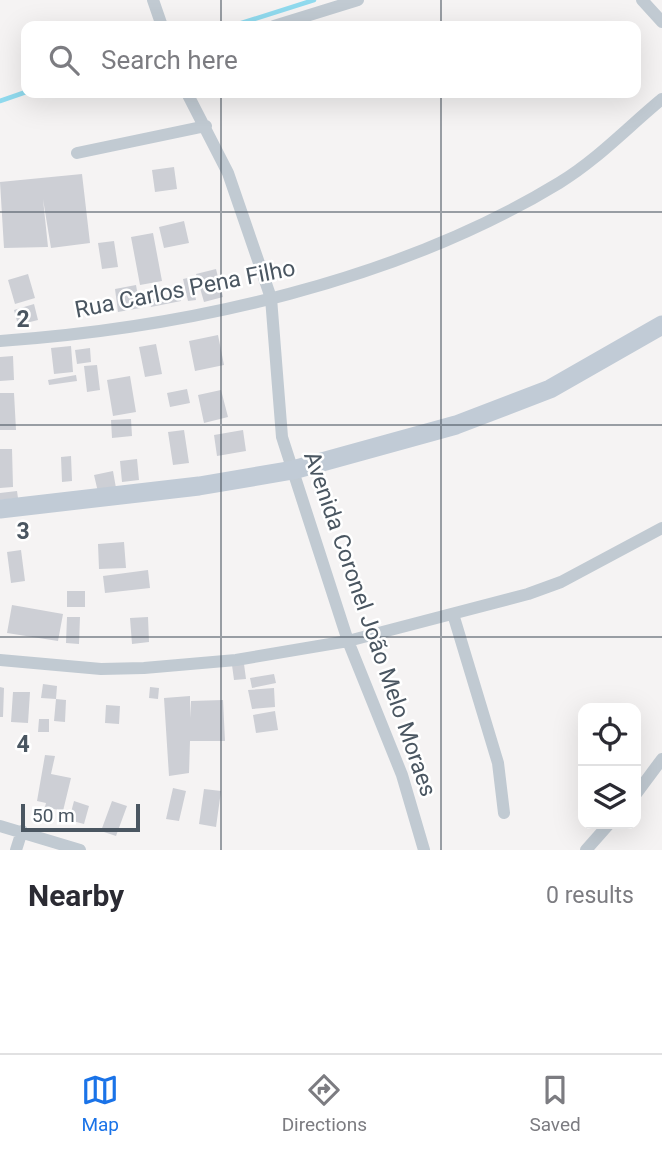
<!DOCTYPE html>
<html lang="en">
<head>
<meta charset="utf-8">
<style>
	body { margin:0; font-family:Roboto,sans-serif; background:#f2f2f3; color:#2b2b33 }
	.controls { position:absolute; right:21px; bottom:21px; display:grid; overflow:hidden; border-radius:14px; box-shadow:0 7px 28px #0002 }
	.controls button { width:63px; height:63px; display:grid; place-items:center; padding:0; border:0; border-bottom:2px solid #e1e1e2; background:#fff; color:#2b2b33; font:35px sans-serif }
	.scale { position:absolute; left:21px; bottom:18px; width:119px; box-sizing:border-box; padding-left:7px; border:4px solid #4a5661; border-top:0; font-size:19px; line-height:24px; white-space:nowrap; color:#4a5661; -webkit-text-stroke:5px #fff; paint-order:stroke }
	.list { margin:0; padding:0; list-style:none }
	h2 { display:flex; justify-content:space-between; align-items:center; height:91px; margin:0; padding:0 28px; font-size:30px }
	h2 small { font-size:23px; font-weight:400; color:#7c7c81 }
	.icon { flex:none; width:38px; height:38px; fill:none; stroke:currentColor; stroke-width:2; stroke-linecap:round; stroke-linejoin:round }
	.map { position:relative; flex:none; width:662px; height:850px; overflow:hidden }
	.search { position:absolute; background:#fff; box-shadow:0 7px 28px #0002; left:21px; right:21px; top:21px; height:77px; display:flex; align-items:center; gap:18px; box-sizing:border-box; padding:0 24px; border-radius:14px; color:#7c7c81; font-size:26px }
	.sheet { height:203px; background:#fff }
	nav { display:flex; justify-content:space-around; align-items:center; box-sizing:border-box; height:98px; border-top:2px solid #e1e1e2; background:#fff; font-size:19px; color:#7c7c81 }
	nav a { display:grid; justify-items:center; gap:4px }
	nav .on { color:#1a73e8 }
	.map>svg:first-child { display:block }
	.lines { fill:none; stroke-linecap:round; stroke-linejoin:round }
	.stream { stroke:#90daee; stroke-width:4.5 }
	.building { fill:#cdcfd5 }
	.street { stroke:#c1cad2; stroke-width:12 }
	.secondary { stroke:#c1cbd6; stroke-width:19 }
	.grid { fill:none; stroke:#4a5661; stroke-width:2; stroke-opacity:0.55 }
	.labels { text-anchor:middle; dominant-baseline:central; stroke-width:5; stroke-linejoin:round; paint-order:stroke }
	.street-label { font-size:23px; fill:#4a5661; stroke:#fff }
	.grid-label { font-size:23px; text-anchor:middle; font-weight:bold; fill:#4a5661; stroke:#fff; stroke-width:5; stroke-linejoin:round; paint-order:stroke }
</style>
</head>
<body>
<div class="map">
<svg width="662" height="850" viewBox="0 0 662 850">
	<rect width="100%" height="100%" fill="#f5f3f3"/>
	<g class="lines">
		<!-- stream -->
		<path class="stream" d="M232 26 314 0
			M0 101 26 92"/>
	</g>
	<!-- building -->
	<path class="building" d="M174 167 177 189 155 192 152 170Z
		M82 174 90 243 51 248 43 199 48 247 4 248 0 182Z
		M184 221 189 243 164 248 159 227Z
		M153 233 162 281 140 285 131 237Z
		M114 241 118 267 102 269 98 243Z
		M216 269 223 297 204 302 196 274Z
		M28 274 35 298 15 304 8 280Z
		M192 277 196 300 188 301 183 279Z
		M136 285 140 308 118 312 115 289Z
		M179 294 181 301 151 307 149 300Z
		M34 304 38 320 18 325 14 310Z
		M218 335 224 365 195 371 189 341Z
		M156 344 162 374 145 377 139 347Z
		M71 346 73 372 54 374 51 348Z
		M90 348 91 362 77 364 75 350Z
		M13 356 14 380 0 381V357Z
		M97 365 100 390 87 392 84 366Z
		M76 375 77 381 49 385 48 380Z
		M130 376 136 412 113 416 107 380Z
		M187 389 190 403 170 407 167 393Z
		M221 390 228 417 204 423 198 395Z
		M0 393H14L16 430H0Z
		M131 419 132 436 112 438 111 420Z
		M184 430 189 463 173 465 168 432Z
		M243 430 246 451 217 456 214 435Z
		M0 449H12L13 487 0 488Z
		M71 456 72 481 62 482 61 457Z
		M137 459 139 480 122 482 120 461Z
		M113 471 116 488 98 492 94 475Z
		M17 491 18 498 0 500V493Z
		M124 542 126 568 99 569 98 544Z
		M21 550 25 581 11 583 7 552Z
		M148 570 150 588 105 593 103 576Z
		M67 591H85V607H67Z
		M12 605 63 614 58 641 7 633Z
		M67 617H80L79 644 66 643Z
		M148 617 149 642 132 644 130 618Z
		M244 664 246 679 234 680 232 665Z
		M274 674 276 683 252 688 250 678Z
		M43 684 57 686 56 699 66 700 65 722 54 721 56 699 41 698Z
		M0 687 4 688 3 717H0Z
		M150 687 159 688 158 699 149 698Z
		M274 688 275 707 252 709 248 690Z
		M13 692H30L28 723 11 722Z
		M190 696V718L191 701 223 700 225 741H190L189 773 169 776 164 698Z
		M106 705 120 706 119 724 105 723Z
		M275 711 278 730 256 733 253 715Z
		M39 719H49V732H38Z
		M45 755 55 756 51 774 71 778 63 811 45 807 46 803 37 801Z
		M173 788 186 791 179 821 166 819Z
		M204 789 221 791 216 827 199 824Z
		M74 801 89 806 84 824 69 820Z
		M112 801 127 806 116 836 101 831Z"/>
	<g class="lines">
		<!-- street -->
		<path class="street" d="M153 0 162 26
			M642 0 662 22
			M274 26 358 0
			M187 93 228 173 271 298 282 437 348 641 402 775 424 850
			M77 153 206 126
			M0 341C187 328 398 281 559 183 597 160 628 127 662 99
			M453 614 498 763 504 813
			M0 660 101 669 144 668 236 660 348 641 528 594 561 582 662 528
			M636 794 662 759
			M0 826 80 850
			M16 850 22 831
			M586 850 609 824"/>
		<!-- secondary -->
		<path class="secondary" d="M0 509 199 486 293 470 456 425 550 389 662 325"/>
	</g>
	<!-- grid -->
	<path class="grid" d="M221 0V26M441 0V26M221 93V850M441 93V850M0 212H662M0 425H662M0 637H662"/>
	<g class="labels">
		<!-- street labels -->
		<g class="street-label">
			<text transform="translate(185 289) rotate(-11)">Rua Carlos Pena Filho</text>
			<text transform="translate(370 624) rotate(71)">Avenida Coronel João Melo Moraes</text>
		</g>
	</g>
	<g class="grid-label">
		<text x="23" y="327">2</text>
		<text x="23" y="539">3</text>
		<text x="23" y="752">4</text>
	</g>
</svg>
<div class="controls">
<button><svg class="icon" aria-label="locate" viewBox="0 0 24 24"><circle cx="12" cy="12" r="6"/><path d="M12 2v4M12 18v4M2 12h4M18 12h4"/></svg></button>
<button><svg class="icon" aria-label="layers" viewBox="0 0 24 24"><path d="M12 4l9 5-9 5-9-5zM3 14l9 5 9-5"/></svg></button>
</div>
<div class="scale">50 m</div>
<div class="search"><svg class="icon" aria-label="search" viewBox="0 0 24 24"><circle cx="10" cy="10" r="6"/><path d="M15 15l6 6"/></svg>Search here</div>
</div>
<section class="sheet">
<h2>Nearby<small>0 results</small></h2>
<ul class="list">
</ul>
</section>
<nav>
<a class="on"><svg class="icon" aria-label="map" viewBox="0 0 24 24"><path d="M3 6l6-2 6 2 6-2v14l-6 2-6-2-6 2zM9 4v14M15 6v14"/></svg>Map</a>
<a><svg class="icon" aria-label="directions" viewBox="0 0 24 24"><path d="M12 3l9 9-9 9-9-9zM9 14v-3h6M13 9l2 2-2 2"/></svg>Directions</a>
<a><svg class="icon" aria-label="saved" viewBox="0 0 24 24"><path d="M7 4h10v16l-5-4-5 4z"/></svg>Saved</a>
</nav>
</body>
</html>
